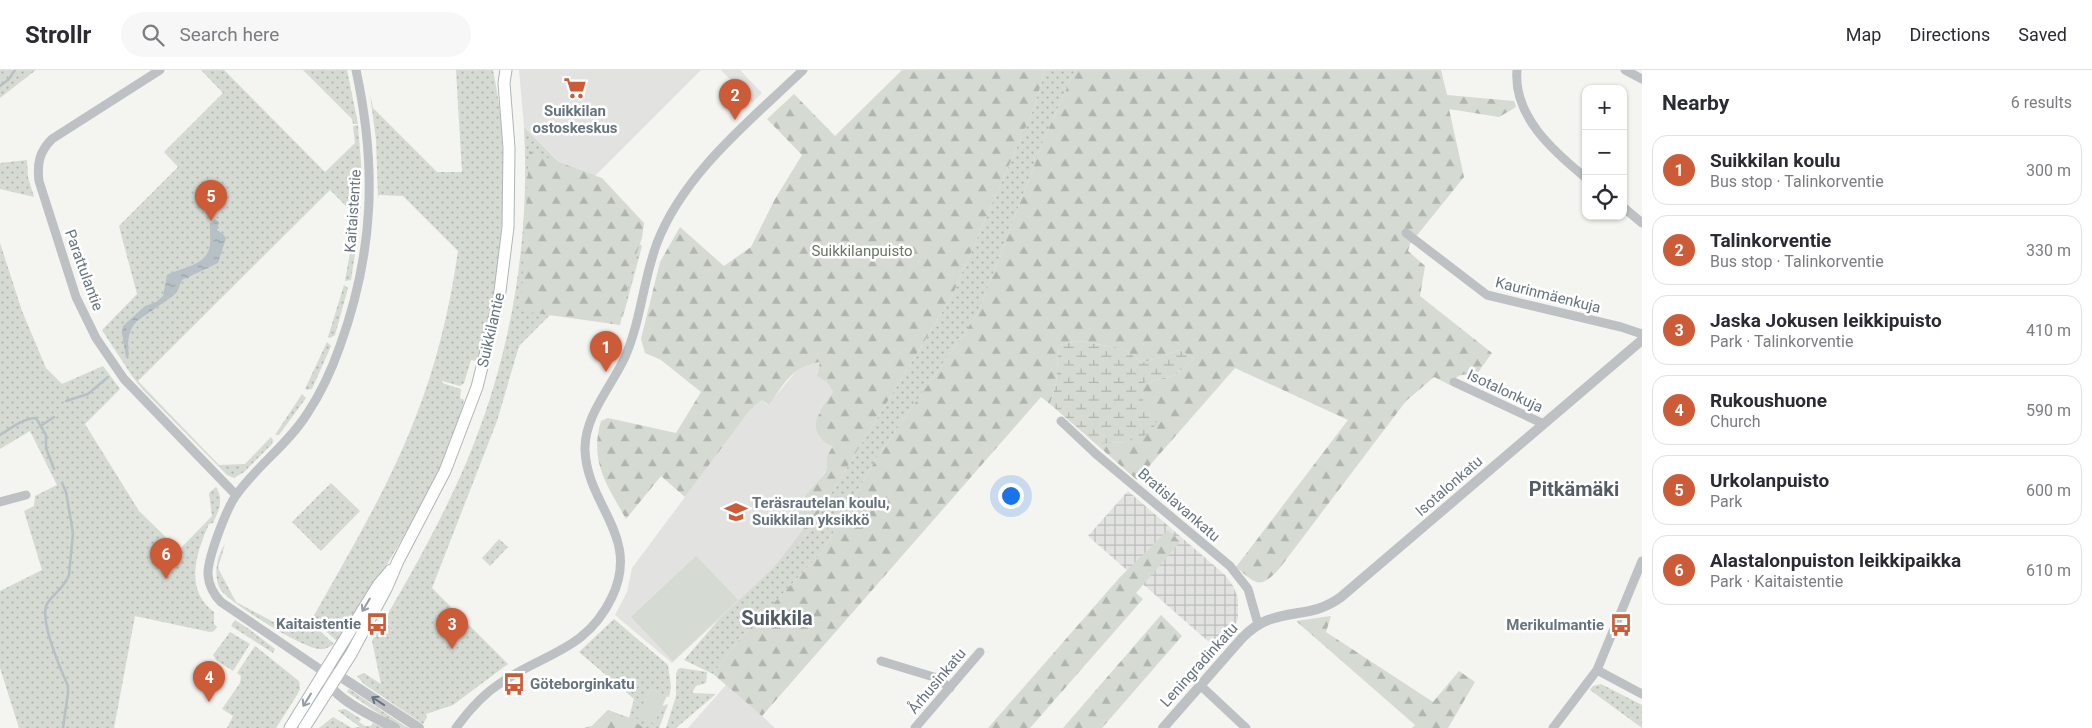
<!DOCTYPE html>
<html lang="en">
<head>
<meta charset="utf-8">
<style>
	body { margin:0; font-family:Roboto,sans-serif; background:#f7f7f7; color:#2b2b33 }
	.controls { position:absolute; right:15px; top:15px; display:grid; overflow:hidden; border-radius:10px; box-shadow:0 1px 4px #0004 }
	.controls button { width:45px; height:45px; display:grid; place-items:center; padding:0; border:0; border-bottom:1px solid #e1e1e2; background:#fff; color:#2b2b33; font:25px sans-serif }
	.you { position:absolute; left:1010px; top:425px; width:18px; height:18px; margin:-12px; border:4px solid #fff; border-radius:50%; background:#1a73e8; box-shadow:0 0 0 8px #1a73e833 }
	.badge { display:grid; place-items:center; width:32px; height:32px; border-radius:50%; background:#cc5b38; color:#fff; font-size:16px; font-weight:700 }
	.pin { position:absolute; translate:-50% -41px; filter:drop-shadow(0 1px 2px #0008) }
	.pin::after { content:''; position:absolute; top:26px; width:18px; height:15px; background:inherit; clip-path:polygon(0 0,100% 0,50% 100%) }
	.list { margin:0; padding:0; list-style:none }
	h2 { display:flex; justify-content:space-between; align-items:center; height:65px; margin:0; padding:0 20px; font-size:21px }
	h2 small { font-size:16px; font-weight:400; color:#7c7c81 }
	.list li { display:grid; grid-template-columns:32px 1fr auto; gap:15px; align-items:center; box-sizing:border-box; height:70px; margin:0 10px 10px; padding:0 10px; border:1px solid #e1e1e2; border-radius:15px }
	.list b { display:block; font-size:19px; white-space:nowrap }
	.list p { margin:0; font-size:16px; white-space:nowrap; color:#7c7c81 }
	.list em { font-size:16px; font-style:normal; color:#7c7c81 }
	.icon { flex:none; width:28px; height:28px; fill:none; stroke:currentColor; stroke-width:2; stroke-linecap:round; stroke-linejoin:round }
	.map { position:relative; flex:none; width:1642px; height:658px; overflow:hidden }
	header { display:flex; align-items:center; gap:30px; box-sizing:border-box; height:70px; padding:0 25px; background:#fff; border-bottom:1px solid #e1e1e2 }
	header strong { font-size:24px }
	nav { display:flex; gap:28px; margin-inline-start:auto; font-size:18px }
	.search { width:350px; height:45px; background:#f7f7f7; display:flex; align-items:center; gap:12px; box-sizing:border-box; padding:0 18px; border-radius:28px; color:#7c7c81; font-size:19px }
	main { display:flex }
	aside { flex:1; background:#fff }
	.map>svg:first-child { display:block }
	.built { fill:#e2e3e1 }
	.industrial { fill:url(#industrial-grid) }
	.grass { fill:url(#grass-dots) }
	.forest { fill:url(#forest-firs) }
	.wetland { fill:url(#wetland-marsh) }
	.pitch { fill:#d5dad2 }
	.water { fill:url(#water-ripples) }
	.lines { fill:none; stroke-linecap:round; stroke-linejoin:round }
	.stream { stroke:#b7c0c4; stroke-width:2.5 }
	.secondary-casing { stroke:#b0b5b8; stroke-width:13 }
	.minor { stroke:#bec1c4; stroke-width:9 }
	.tertiary { stroke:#bec1c4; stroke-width:10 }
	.secondary { stroke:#fff; stroke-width:11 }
	.oneway { stroke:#959ea5 }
	.oneway2 { stroke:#67747e }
	.labels { text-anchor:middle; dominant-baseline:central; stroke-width:5; stroke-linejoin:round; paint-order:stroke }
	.poi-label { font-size:15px; font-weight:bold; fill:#67747e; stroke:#fff; text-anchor:start }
	.street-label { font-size:15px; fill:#67747e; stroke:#fff }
	.park-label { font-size:15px; fill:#687665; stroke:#fff }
	.district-label { font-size:20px; font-weight:bold; fill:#545d64; stroke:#fff }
</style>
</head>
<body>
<header>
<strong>Strollr</strong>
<div class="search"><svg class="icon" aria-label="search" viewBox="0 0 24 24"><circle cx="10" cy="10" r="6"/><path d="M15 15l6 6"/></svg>Search here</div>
<nav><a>Map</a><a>Directions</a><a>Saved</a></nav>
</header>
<main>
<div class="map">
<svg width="1642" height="658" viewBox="0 0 1642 658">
	<defs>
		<pattern id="industrial-grid" width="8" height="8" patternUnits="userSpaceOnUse" patternTransform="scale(1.25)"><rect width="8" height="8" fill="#e2e3e1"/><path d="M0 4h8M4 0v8" fill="none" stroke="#bbbdbc"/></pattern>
		<pattern id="grass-dots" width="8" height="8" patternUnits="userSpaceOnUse" patternTransform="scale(1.25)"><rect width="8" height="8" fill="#d5dad2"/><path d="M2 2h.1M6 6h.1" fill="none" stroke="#b1b5b0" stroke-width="1.8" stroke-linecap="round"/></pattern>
		<pattern id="forest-firs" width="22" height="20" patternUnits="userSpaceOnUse" patternTransform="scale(1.25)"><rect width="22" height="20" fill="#d5dad2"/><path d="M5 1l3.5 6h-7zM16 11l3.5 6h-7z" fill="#b1b5b0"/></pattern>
		<pattern id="wetland-marsh" width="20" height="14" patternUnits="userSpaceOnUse" patternTransform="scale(1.25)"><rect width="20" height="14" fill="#d5dad2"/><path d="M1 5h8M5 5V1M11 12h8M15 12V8" fill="none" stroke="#b1b5b0"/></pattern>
		<pattern id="water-ripples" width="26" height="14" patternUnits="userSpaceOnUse" patternTransform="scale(1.25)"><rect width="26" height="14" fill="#b7c0c4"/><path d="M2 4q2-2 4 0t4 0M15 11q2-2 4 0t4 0" fill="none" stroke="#99a1a4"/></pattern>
	</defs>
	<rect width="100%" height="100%" fill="#f4f4f1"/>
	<!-- built -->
	<path class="built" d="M519 0H701L584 117 524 57Z
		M721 0H740L762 23 752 33Z
		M821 292 817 303 827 312 833 322 820 340 817 355 818 363 820 368 833 376 827 386 828 398 809 423 803 428 799 440 804 458 772 500 672 593 615 545 627 522 632 498 750 340 762 330 768 335 797 300 809 294Z
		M726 615 762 646 775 658H688Z"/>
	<!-- industrial -->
	<path class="industrial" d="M1128 421 1225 505 1233 516 1238 528V548L1234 558 1217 579 1088 466Z"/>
	<!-- grass -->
	<path class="grass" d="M0 0H36L0 28Z
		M201 0H224L325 102 355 73 353 56 358 55 362 106 357 108V111L362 112 360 148 355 149V145L330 120 138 311 219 395 245 394 271 367 273 370 272 374 244 402 234 408 227 405 143 320 132 306 102 260 137 224 119 156 178 97 164 82 223 23Z
		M303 0H347L358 54H353L352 49Z
		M456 0H493C507 67 506 134 497 202 493 232 489 264 476 291L471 290 464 313 460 316 442 311V313L461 319 460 328 464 330C459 362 443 393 428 422 401 474 369 523 339 573L312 549C349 483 389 417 416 346 437 293 450 237 458 181L403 126 379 125 378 127 376 70 370 24 373 38 437 102H462Z
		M1045 0H1075L1044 69 978 243 876 389 822 482 737 572 713 604 684 590 720 548 802 471 952 226 1034 38Z
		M524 57 642 176 623 247 561 234 519 276 497 351 432 518 508 594 453 635 426 644 427 647 423 654 364 614 357 606 364 603 381 614 372 571C409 508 446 444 473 376 513 275 530 166 524 57Z
		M27 90 28 107 34 127 0 119V93Z
		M355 154 359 157 351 210 345 211Z
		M0 173 22 241 46 298 62 314 103 296 120 319 85 354 139 441 179 480 212 446 209 423 216 417C224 430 219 440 213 453L209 454C196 483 184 520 214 542V554L217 557 214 561 210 562 135 546 114 658H19L0 598V521L42 500 24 441 34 436 35 426 57 415 30 361 0 379Z
		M344 215 348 218 335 265 330 268 328 267Z
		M327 272 331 276 312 319 307 320 305 319Z
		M302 324 306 328 279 365H275Z
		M331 413 360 441 321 481 292 452Z
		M499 469 508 477 490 496 482 488Z
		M225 474 218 498 236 532 281 556 308 550 334 574C329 577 325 580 319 579 304 579 228 532 220 519 213 505 217 486 225 474Z
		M614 549 668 595 671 617 669 627 651 619 637 646 654 653 662 636 668 634 659 658H583L592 656 608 640 629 648 634 629 579 582Z
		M235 550 249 559 275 579 273 583 231 556Z
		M230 562 250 574 233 601 216 590 213 585Z
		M255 576 299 611 300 619 297 625 276 658H227L233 646 222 639 240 613 241 606 237 603Z
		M681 598 707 602 706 613 696 616 692 623 716 624 676 658H666L676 626V604L678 599Z
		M1601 614 1642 635V658L1590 620 1593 616Z
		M349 619 408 658H400L347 622Z
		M345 639 361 649 359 652 365 656H371L373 653 386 658H319L333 647 352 658 360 657 338 641V640Z"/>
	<!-- forest -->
	<path class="forest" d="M902 0H1045L1034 38 952 226 802 471 772 500 804 458 798 440 801 431 825 403 827 398V386L833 376C819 373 810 355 820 343V340L833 322 827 312 817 306 820 292C792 296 784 314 769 335L762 330 750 340 685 427 661 406 626 449C607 415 589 391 601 351L608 348 676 363 701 322 661 290 645 283 641 269 660 192 680 157 724 196 751 177 775 129 802 85 767 49 794 24 835 66Z
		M1075 0H1441L1447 25 1514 31 1516 37 1499 47 1449 39 1464 107 1410 174 1408 181 1425 196 1420 226 1492 283 1476 305C1464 304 1457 303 1450 315L1434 307 1406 331 1279 499C1260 520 1256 514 1236 497L1348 350 1235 298 1137 410 1096 374 1126 372 1143 332V313L1175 305 1194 289 1180 280 1142 293 1124 279 1079 271 1059 275 1056 314 1050 334 1041 327 762 646 713 604 737 572 822 482 876 389 978 243 1044 69Z
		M529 81 602 108 644 153 642 168 634 190 620 255 521 241Z
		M1168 460 1180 472 1136 523 1143 529 1030 658H988L1121 506Z
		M1161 545 1182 566 1102 658H1063Z
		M1331 546 1326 562 1433 632 1459 601 1475 612 1448 658H1412L1415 655 1296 551Z
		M608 640 629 648 644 658H586L592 656Z"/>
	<!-- wetland -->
	<path class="wetland" d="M1079 271 1124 279 1142 293 1180 280 1194 289 1175 305 1143 313V332L1159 347 1151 363 1126 372 1096 374 1050 334 1056 314 1059 275Z"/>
	<!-- pitch -->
	<path class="pitch" d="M696 486 738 530 673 591 631 547Z
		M651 619 667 626 654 653 636 647Z"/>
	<!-- water -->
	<path class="water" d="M215 149 219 152 217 160 223 164 226 168 218 193 182 210 177 222 173 226 137 251C128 260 127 273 129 285L126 288 122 263 123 256 145 236 156 232 163 226 167 205C182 197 208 196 210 174 211 167 209 160 210 153Z"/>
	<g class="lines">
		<!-- stream -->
		<path class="stream" d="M0 16 9 9 15 0
			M66 331 88 324 108 307
			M42 355 54 347
			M0 365C10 359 23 348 36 348L46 365V378L54 399
			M62 413 66 422 73 463 69 505C64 519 50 526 46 536 41 554 60 598 68 616V623L63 658"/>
		<defs>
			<path id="secondary" d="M290 658 379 514 391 500
				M304 658 351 584 386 519 398 491 445 401 477 317 499 229 508 157 509 78 504 13 506 0"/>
		</defs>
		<!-- secondary casing -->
		<use href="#secondary" class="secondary-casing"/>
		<!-- minor -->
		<path class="minor" d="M160 0 52 69C39 82 37 94 39 111L76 227 96 268 124 309 236 425
			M1517 0C1513 46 1553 81 1586 108
			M1625 0 1642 9
			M1623 137 1642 153
			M1406 163 1487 225 1621 257 1642 264
			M1454 312 1544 354
			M1061 351 1096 384 1230 496 1248 519 1258 554
			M0 432 26 425
			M881 591 937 608 950 618
			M1597 600 1642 624
			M324 602 221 532C213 524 209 516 208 505 207 489 227 437 237 424 258 395 288 374 307 344 321 323 332 299 340 276 374 182 377 97 356 0
			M1200 615 1246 658
			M456 658C469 640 483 624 502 612 545 583 587 580 612 527 641 466 587 436 585 380 584 346 612 316 625 287 641 251 643 210 657 173 684 103 750 51 803 0
			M915 658 980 582
			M1553 658 1597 600 1642 491"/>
		<!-- tertiary -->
		<path class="tertiary" d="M331 604 338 605 419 658
			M327 610C335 630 376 648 395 658
			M1163 658 1242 568C1250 560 1257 554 1268 550 1295 540 1315 546 1341 527L1642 270"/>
		<!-- secondary -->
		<use href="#secondary" class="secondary"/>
	</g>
	<!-- one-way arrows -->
	<defs><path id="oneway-shaft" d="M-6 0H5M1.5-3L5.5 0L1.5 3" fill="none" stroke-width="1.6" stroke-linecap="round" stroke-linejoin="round" transform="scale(1.25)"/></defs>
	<g class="oneway">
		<use href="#oneway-shaft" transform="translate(366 535) rotate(121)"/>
		<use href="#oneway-shaft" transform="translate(307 630) rotate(122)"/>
	</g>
	<use class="oneway2" href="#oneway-shaft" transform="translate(378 631) rotate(-146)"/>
	<!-- icons -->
	<defs>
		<symbol id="supermarket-bare" viewBox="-9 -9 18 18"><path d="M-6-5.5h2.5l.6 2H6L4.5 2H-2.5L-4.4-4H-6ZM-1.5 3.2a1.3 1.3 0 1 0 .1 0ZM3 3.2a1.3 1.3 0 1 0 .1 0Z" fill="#cc5b38" stroke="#fff" stroke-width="2.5" paint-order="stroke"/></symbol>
		<symbol id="school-bare" viewBox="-9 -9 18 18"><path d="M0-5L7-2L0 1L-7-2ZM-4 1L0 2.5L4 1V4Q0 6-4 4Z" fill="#cc5b38" stroke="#fff" stroke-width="2.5" paint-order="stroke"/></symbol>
		<symbol id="bus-bare" viewBox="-9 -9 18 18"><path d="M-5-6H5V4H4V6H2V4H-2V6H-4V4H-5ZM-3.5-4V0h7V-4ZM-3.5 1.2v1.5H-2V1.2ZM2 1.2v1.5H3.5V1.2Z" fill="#cc5b38" stroke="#fff" stroke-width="2.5" paint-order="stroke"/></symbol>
	</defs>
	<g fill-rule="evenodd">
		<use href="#supermarket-bare" x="559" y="2" width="32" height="32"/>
		<use href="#school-bare" x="720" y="426" width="32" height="32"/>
		<use href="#bus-bare" x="361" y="538" width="32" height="32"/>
		<use href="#bus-bare" x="1605" y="539" width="32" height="32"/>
		<use href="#bus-bare" x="498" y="598" width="32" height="32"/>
	</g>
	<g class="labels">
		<!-- poi labels -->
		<g class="poi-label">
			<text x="575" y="41" text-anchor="middle">Suikkilan<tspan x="575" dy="17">ostoskeskus</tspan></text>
			<text x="752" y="433">Teräsrautelan koulu,<tspan x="752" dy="17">Suikkilan yksikkö</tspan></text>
			<text x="361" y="554" text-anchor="end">Kaitaistentie</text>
			<text x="1604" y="555" text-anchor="end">Merikulmantie</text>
			<text x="530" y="614">Göteborginkatu</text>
		</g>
		<!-- street labels -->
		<g class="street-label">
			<text transform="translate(353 141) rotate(-86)">Kaitaistentie</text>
			<text transform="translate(84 200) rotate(70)">Parattulantie</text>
			<text transform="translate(1548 225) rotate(14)">Kaurinmäenkuja</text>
			<text transform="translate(491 260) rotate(-77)">Suikkilantie</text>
			<text transform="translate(1505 321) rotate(25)">Isotalonkuja</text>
			<text transform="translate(1449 416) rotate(-41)">Isotalonkatu</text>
			<text transform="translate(1179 435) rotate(41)">Bratislavankatu</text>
			<text transform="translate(1199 595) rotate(-48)">Leningradinkatu</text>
			<text transform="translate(937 611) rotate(-50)">Århusinkatu</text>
		</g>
		<!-- park labels -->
		<g class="park-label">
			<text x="862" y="181">Suikkilanpuisto</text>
		</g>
		<!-- district labels -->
		<g class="district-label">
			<text x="1574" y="419">Pitkämäki</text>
			<text x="777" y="548">Suikkila</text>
		</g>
	</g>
</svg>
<div class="controls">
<button>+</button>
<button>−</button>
<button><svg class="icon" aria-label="locate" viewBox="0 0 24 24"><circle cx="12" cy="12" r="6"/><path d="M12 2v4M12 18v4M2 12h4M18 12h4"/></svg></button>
</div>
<div class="you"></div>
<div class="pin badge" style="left:606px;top:302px">1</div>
<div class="pin badge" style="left:735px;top:50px">2</div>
<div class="pin badge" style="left:452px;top:579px">3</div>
<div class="pin badge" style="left:209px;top:632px">4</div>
<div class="pin badge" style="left:211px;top:151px">5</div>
<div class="pin badge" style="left:166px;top:509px">6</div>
</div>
<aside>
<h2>Nearby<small>6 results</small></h2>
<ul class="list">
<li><span class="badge">1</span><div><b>Suikkilan koulu</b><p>Bus stop · Talinkorventie</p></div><em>300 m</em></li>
<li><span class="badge">2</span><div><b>Talinkorventie</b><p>Bus stop · Talinkorventie</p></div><em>330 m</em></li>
<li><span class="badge">3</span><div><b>Jaska Jokusen leikkipuisto</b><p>Park · Talinkorventie</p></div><em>410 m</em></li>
<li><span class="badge">4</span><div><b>Rukoushuone</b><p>Church</p></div><em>590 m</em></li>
<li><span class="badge">5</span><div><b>Urkolanpuisto</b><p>Park</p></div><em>600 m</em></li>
<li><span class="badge">6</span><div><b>Alastalonpuiston leikkipaikka</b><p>Park · Kaitaistentie</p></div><em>610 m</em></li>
</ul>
</aside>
</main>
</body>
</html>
